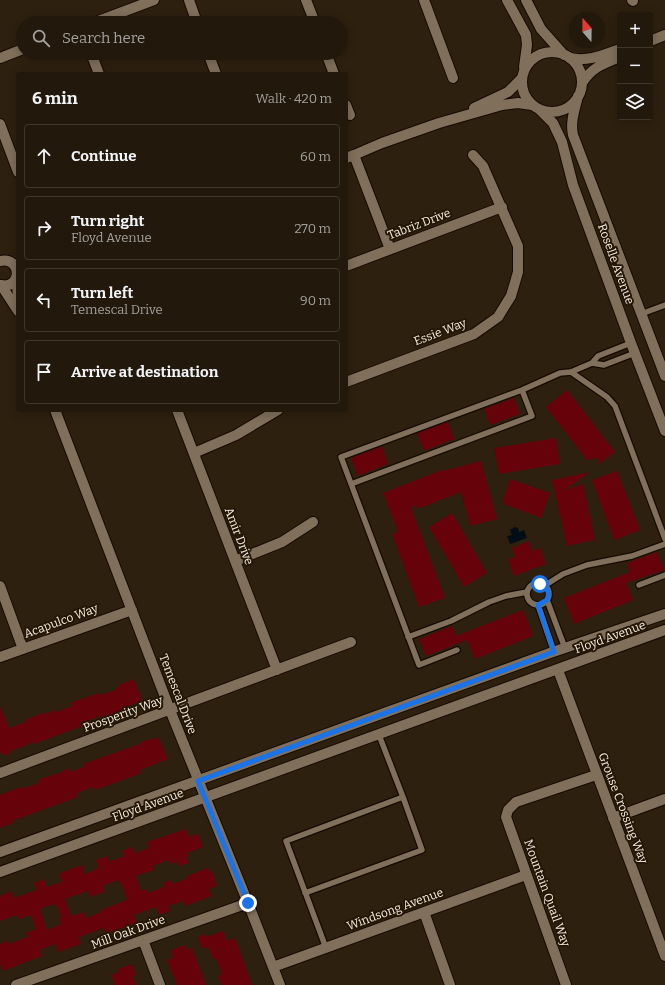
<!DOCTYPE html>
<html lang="en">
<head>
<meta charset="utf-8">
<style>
	body { margin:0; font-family:Bitter,serif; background:#2a2114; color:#f1f3f6 }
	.controls { position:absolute; right:12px; top:12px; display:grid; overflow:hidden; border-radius:4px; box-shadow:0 2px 10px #0003 }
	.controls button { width:36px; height:36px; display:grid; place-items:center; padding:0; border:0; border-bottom:1px solid #3f372c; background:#22180b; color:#f1f3f6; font:20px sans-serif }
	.compass { position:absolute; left:569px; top:12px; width:36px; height:36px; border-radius:50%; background:#22180b; box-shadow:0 2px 10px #0003; rotate:340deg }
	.stop { position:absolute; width:12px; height:12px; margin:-9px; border:3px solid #1a73e8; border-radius:50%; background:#fff }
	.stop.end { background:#1a73e8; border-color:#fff; box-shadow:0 1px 4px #0008 }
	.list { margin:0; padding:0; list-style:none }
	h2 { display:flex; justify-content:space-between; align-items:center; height:52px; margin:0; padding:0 16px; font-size:17px }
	h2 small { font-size:13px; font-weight:400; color:#a2a09d }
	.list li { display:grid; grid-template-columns:26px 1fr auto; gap:12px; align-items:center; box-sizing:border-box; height:64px; margin:0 8px 8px; padding:0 8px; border:1px solid #3f372c; border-radius:4px }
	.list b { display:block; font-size:15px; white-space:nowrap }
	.list p { margin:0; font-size:13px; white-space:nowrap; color:#a2a09d }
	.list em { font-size:13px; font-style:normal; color:#a2a09d }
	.icon { flex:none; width:22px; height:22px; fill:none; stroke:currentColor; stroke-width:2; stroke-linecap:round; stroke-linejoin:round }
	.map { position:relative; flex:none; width:665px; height:985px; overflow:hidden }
	.search { position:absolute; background:#22180b; box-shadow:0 2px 10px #0003; left:16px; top:16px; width:332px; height:44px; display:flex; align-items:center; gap:10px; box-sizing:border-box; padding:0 14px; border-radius:22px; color:#a2a09d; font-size:15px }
	.panel { position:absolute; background:#22180b; box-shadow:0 2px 10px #0003; left:16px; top:72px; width:332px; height:340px; border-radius:4px }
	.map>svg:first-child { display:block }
	.water { fill:#020e16 }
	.building { fill:#660209; fill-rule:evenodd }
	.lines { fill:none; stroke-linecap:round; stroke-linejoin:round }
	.service-casing { stroke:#160a00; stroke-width:8 }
	.minor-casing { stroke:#160a00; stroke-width:12 }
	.tertiary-casing { stroke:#160a00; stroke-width:12 }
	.secondary-casing { stroke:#160a00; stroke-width:12 }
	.service { stroke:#7f6f5b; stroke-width:5.5 }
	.minor { stroke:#7f6f5b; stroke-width:10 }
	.tertiary { stroke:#7f6f5b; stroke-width:10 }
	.secondary { stroke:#7f6f5b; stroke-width:10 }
	.route { stroke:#1a73e8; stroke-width:5 }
	.labels { text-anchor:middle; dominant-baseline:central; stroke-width:4; stroke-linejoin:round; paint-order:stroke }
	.street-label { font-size:12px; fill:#f5ebe0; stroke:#241706 }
</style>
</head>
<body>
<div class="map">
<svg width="665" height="985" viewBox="0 0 665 985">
	<rect width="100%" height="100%" fill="#2e200f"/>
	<!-- water -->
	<path class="water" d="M515 527 518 528 519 532 524 530 527 538 510 544 507 536 512 535 510 530Z"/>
	<!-- building -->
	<path class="building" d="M567 390 615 452 599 464 598 458 587 460 546 407Z
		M514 398 520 414 490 425 484 409Z
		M448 422 454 439 424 451 417 433Z
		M556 438 560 464 499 474 494 448Z
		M382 446 388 464 358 476 351 458Z
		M481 461 497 519 470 526 461 492 418 509 416 505 411 508 445 598 419 607 392 534 398 532 383 493 442 470V471Z
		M617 471 640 530 614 540 592 480Z
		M590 472 565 490 583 484 595 540 567 546 552 480Z
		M510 479 550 493 541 518 504 504 503 499Z
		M452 513 487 573 464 587 429 527Z
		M529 541 532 551 540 548 546 564 514 576 508 560 515 557 512 548Z
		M657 552 664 570 626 583 633 600 574 624 564 598 630 572 627 563Z
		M523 610 533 636 475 659 467 640 426 656 419 639 452 626 456 636Z
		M134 679 143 703 137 705 136 703 121 710V712L102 718 101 716 87 721 88 724 34 744V742L22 747 10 751 11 753 4 756 3 753 0 754V706L9 728 26 722 25 720 45 712V714L56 710V712L72 706 70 703 99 693 101 695 116 690V688L120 686 119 685Z
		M159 738 168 759 140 770 141 773 123 780 95 790 94 787 77 793 78 797 12 821 13 823 0 828V795L15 789 25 787V788L39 783 38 781 40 779 62 772V771L69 768 70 772 84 767 83 764 86 763 140 744V743L147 740Z
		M186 829 189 837 198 834 203 847 187 853 189 856 186 857 189 863 179 866 177 862 171 864 169 860 153 866 154 870 136 876 141 891 146 889 148 893 164 887 163 883 171 880 173 884 188 878 187 876 208 868 210 872 212 871 217 886 209 889 212 896 185 906 183 901 168 906 170 911 159 915 156 907 134 915 137 923 106 934 104 928 79 937 81 944 58 952 55 944 40 950 42 956 3 971 0 963V944L8 941 9 944 27 937 26 933 36 929 31 915 19 919 17 915 0 921V896L11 891 14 898 37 890 34 883 44 879 47 887 62 882 59 874 63 872 82 865 85 874 99 868 96 860 107 856 109 862 124 856 122 851 132 847 135 853 149 848 147 842ZM118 880 120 884 121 883 127 900 101 910V912L86 918 84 912 71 916 65 899 88 891 90 897 105 892 103 886ZM54 904 58 908 61 918 59 919 61 924 47 930 40 909Z
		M223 931 227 941 235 938 252 985H221L218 976 222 974 216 958 213 959 208 947 202 949 198 937 205 934 206 937Z
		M185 945 187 950 192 948 206 985H177L167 960 173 958 171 950Z
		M132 964 136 975 133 976 136 985H115L111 975 119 972 118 969Z"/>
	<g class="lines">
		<defs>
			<path id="service" d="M641 314 665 305
				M592 363 604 365 635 353
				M571 372 607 397 615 406 665 539
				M351 484 532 416 522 390
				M527 594a11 11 0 1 1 22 0a11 11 0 1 1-22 0Z
				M639 585 665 575
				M544 586 563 574 587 565 632 556 665 544
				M547 600 565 648
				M538 605 554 652
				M408 637 451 621 489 602 506 596 527 592
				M457 650 419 665 341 457 522 390 560 373 571 372 592 363 598 356 631 343
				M305 893 422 850 403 797
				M326 948 286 841 403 797 379 735"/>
			<path id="minor" d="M189 0 197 23
				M306 0 315 23
				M424 0 453 78
				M632 0 633 1
				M93 23 154 0
				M650 41 665 35
				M91 53 99 74
				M208 53 216 74
				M326 53 334 74
				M0 58 23 49
				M346 105 350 115
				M0 124 18 172
				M354 155 390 249
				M346 266 502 207
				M16 279 18 294
				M1 285 18 311
				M346 382 474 334 498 317 511 296 518 272V246L483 166 473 155
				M55 410 170 710 248 903 280 985
				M177 410 277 670
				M194 453 236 435 278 410
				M235 561 282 542 313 522
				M0 586 23 649
				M0 657 132 610
				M558 670 665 956
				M0 773 351 642
				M613 818 665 799
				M424 912 450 985
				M143 940 160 985
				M273 967 526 875
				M16 985 248 903
				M566 985 506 817 508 810 516 802 596 775"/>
			<path id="tertiary" d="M570 58C588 62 603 55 620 49
				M582 83C592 67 603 64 620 57
				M474 108 508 92 521 79
				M346 158 354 155 382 143 439 123 502 105 518 103 532 105
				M0 261C22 256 23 290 0 285
				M0 852 550 653 665 614
				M0 872 665 630"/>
			<path id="secondary" d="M507 0 526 35 527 45 524 67
				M526 0 541 29 564 55
				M522 82a30 30 0 1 1 60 0a30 30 0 1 1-60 0Z
				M578 96C575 109 570 122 573 135L665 376
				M539 109 553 123 562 142 573 185 631 343 665 431"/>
		</defs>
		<!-- service casing -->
		<use href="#service" class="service-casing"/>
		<!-- minor casing -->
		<use href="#minor" class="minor-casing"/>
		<!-- tertiary casing -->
		<use href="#tertiary" class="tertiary-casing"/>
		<!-- secondary casing -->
		<use href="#secondary" class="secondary-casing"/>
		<!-- service -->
		<use href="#service" class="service"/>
		<!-- minor -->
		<use href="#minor" class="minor"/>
		<!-- tertiary -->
		<use href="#tertiary" class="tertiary"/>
		<!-- secondary -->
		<use href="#secondary" class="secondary"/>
	</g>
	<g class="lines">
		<!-- route -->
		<path class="route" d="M248 903 198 781 554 652 538 605 547 600C550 593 548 587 540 584"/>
	</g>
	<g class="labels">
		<!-- street labels -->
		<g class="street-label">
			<text transform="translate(419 224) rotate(-21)">Tabriz Drive</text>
			<text transform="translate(616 264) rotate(70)">Roselle Avenue</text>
			<text transform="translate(440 332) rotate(-21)">Essie Way</text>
			<text transform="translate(239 536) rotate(69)">Amir Drive</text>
			<text transform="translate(61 621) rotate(-20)">Acapulco Way</text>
			<text transform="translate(610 637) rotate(-20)">Floyd Avenue</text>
			<text transform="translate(178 694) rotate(69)">Temescal Drive</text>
			<text transform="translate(123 714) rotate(-20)">Prosperity Way</text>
			<text transform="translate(148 805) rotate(-20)">Floyd Avenue</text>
			<text transform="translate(623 808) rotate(69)">Grouse Crossing Way</text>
			<text transform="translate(547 893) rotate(70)">Mountain Quail Way</text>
			<text transform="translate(395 909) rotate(-20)">Windsong Avenue</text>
			<text transform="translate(128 932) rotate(-20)">Mill Oak Drive</text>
		</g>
	</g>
</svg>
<div class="controls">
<button>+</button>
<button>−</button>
<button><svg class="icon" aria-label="layers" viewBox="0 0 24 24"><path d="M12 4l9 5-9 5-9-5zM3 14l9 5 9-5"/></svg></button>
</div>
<svg class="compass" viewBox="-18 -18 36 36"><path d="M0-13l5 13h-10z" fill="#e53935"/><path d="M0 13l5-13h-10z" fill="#a2a09d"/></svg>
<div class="stop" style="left:540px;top:584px"></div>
<div class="stop end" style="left:248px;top:903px"></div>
<div class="search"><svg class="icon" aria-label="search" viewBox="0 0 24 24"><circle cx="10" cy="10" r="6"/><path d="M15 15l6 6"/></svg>Search here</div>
<section class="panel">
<h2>6 min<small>Walk · 420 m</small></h2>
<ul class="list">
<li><svg class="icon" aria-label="ahead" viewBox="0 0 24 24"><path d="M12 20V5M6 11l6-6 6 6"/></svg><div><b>Continue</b></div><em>60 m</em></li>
<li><svg class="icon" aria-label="right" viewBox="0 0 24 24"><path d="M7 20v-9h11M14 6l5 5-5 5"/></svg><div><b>Turn right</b><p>Floyd Avenue</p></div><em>270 m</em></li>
<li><svg class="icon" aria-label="left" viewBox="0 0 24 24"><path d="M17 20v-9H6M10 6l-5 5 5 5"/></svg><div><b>Turn left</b><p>Temescal Drive</p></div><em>90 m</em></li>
<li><svg class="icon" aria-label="arrive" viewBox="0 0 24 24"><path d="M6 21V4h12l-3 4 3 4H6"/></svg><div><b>Arrive at destination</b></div></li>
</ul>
</section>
</div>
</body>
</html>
